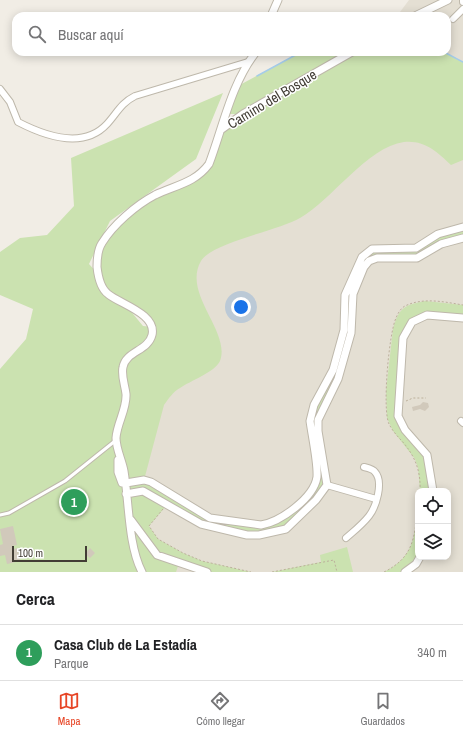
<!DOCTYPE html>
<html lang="es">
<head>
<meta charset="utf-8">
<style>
	body { margin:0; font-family:"Archivo Narrow",sans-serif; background:#f2f2f2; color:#202124 }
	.controls { position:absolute; right:12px; bottom:12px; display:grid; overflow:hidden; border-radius:8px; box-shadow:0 2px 10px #0003 }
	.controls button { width:36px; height:36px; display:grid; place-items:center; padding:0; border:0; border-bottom:1px solid #e0e0e0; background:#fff; color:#202124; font:20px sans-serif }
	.scale { position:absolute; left:12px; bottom:10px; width:75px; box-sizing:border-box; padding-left:4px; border:2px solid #423d35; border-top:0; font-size:11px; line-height:14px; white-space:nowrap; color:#423d35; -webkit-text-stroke:3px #fff; paint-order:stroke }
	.you { position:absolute; left:241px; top:307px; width:14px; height:14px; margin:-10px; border:3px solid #fff; border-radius:50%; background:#1a73e8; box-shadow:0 0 0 6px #1a73e833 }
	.badge { display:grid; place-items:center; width:26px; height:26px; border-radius:50%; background:#e74526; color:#fff; font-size:13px; font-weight:700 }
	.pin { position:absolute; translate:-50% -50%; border:2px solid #fff; box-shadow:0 1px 4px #0006 }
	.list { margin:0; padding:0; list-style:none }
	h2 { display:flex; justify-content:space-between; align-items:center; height:52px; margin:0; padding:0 16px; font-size:17px }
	h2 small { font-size:13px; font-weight:400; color:#757577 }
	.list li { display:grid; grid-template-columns:26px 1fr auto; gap:12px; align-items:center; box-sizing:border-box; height:56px; padding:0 16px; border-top:1px solid #e0e0e0 }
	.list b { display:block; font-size:15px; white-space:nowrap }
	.list p { margin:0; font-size:13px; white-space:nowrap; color:#757577 }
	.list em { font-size:13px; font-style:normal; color:#757577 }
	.icon { flex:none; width:22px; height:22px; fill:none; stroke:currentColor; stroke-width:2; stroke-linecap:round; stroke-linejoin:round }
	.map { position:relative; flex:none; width:463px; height:572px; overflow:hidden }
	.search { position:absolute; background:#fff; box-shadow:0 2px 10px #0003; left:12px; right:12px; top:12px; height:44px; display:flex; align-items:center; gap:10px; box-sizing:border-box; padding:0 14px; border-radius:12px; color:#757577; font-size:15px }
	.sheet { height:108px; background:#fff }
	nav { display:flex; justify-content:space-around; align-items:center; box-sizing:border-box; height:56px; border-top:1px solid #e0e0e0; background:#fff; font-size:11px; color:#757577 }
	nav a { display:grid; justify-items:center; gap:2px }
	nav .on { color:#e74526 }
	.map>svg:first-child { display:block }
	.residential { fill:#e4dfd3; fill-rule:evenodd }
	.green { fill:#cbe2b0; fill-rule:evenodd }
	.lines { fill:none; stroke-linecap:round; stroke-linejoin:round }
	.stream { stroke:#a5cce9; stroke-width:1.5 }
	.building { fill:#d1c9bb }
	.service-casing { stroke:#beb8ab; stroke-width:5 }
	.minor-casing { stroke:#beb8ab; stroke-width:8 }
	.tertiary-casing { stroke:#beb8ab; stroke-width:9 }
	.path { stroke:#bcb09b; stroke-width:1; stroke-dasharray:2 2; stroke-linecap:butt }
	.service { stroke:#fff; stroke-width:3 }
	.minor { stroke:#fff; stroke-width:6 }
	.tertiary { stroke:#fff; stroke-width:7 }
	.labels { text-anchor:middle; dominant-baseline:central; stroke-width:3; stroke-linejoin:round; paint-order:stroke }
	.street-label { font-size:14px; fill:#423d35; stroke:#fff }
</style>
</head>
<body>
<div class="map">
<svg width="463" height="572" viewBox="0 0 463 572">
	<rect width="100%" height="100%" fill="#f1ede5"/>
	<!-- residential -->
	<path class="residential" d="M409 0H463V572H0L152 328 185 184 352 52H447V16H397ZM418 491H448V557H418Z"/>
	<!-- green -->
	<path class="green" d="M301 52H444L463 62V160L451 165C437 152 425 140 404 142 367 147 332 200 300 218 280 230 211 243 201 261 182 294 231 331 220 361 215 372 190 381 180 388 173 392 169 398 164 405L144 480 155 484 210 518 261 525C280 522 315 498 317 477 319 464 312 436 310 421L311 413 314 405 333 370 344 330 345 295 362 257 372 249 416 248 438 234 463 227V238L441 244 417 258H377L369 261 364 267 353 294 351 333 338 379 318 420V431L327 478V485L322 493 286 528 259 535 247 534 201 524 149 493 143 490 133 491H142L167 505 149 526 158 539 183 553 202 561 251 572H208L179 563 176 572H0V369L26 339 33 309 0 295V252L20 238 47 235 74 206 71 158 223 93 196 159 110 221 89 264 98 274 101 244 112 230 144 201 185 184 203 173 209 164 222 129 242 114H227L236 87ZM124 303 147 318 152 327 143 326Z
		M425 301 463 305V318L427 315 406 329 398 416 423 449 433 491H420L418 468 415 459 393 431 387 418 386 391 393 329C399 307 405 305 425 301Z
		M418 508V557L405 572H384C414 557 414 538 418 508Z
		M347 547 353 572H272L321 562 320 555Z"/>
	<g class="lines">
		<!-- stream -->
		<path class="stream" d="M444 52 463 62
			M257 76 301 52"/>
	</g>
	<!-- building -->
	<path class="building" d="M423 402 428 403 429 407 425 411 420 409 413 411 412 407 420 405Z
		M13 526 17 545 12 546 13 549 18 548 20 561 7 564 5 555 0 556V545L3 544 0 529Z
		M90 548 95 553 90 558 85 554Z"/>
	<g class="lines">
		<defs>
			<path id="service" d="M0 515 9 513 65 481 115 441"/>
			<path id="minor" d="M463 0V2
				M453 19 463 9
				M0 89 10 102 18 122C45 136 83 150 107 124 117 113 121 103 135 96L248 62
				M461 421 463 423
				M327 485 376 499
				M346 538C354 531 362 525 369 516 376 507 384 482 375 472 373 469 368 468 364 467"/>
			<path id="tertiary" d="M271 16 278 0
				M415 16 448 0
				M222 129 243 114 352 52
				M118 460V472L122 483
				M126 483 144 480 151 482 210 518 261 525C280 522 314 498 317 477 318 463 312 436 310 421L314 405 333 370 344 330 345 295 362 257 372 249 416 248 438 234 463 227
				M433 491 427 455 405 430 398 416 403 338 412 322 427 315 463 318
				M126 494 143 491 201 524 247 535H259L286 529 316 500 327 485 318 431V420L338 379 351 333 353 294 364 267 369 261 377 258H417L441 244 463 238
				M131 520 157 555 207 572
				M142 572C128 545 129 501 124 471 122 460 116 449 116 438 117 423 127 409 126 394 125 385 121 376 123 367 126 351 148 351 152 335 157 314 120 304 108 294 100 288 98 276 97 267 97 260 98 249 102 243 113 225 136 205 155 195 176 185 195 183 209 164 223 127 231 84 256 52
				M405 572 416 564 420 557"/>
		</defs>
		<!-- service casing -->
		<use href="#service" class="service-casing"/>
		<!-- minor casing -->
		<use href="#minor" class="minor-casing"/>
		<!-- tertiary casing -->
		<use href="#tertiary" class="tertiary-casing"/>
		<!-- path -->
		<path class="path" d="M406 401 413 398H426
			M420 491C421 471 415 456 402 441 397 436 392 430 389 424 382 409 389 333 396 318 398 313 401 308 405 306 423 297 445 302 463 305
			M163 509 149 526 158 539 183 553 202 561 251 572
			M272 572 334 560 337 572
			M384 572C414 557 414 538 418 508"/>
		<!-- service -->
		<use href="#service" class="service"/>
		<!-- minor -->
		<use href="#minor" class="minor"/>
		<!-- tertiary -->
		<use href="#tertiary" class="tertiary"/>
	</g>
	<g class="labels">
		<!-- street labels -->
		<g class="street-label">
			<text transform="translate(272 99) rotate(-31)">Camino del Bosque</text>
		</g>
	</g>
</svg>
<div class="controls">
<button><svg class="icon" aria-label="locate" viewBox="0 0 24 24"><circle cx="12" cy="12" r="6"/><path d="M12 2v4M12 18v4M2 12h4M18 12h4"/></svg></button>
<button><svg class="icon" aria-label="layers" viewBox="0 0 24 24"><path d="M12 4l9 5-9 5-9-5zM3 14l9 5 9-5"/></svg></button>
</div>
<div class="scale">100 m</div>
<div class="you"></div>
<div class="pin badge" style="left:74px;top:502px;background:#2e9e5b">1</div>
<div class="search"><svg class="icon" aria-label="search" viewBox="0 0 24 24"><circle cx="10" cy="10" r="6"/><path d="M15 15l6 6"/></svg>Buscar aquí</div>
</div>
<section class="sheet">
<h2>Cerca<small></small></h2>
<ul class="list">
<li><span class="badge" style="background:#2e9e5b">1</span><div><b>Casa Club de La Estadía</b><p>Parque</p></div><em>340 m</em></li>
</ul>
</section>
<nav>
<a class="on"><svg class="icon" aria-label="map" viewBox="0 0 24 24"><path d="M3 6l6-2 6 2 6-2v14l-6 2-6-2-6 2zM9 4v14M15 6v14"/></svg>Mapa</a>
<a><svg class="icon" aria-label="directions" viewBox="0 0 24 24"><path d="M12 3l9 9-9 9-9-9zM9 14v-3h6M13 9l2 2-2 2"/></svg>Cómo llegar</a>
<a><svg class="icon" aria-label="saved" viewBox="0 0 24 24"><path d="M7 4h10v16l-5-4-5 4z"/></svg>Guardados</a>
</nav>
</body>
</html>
